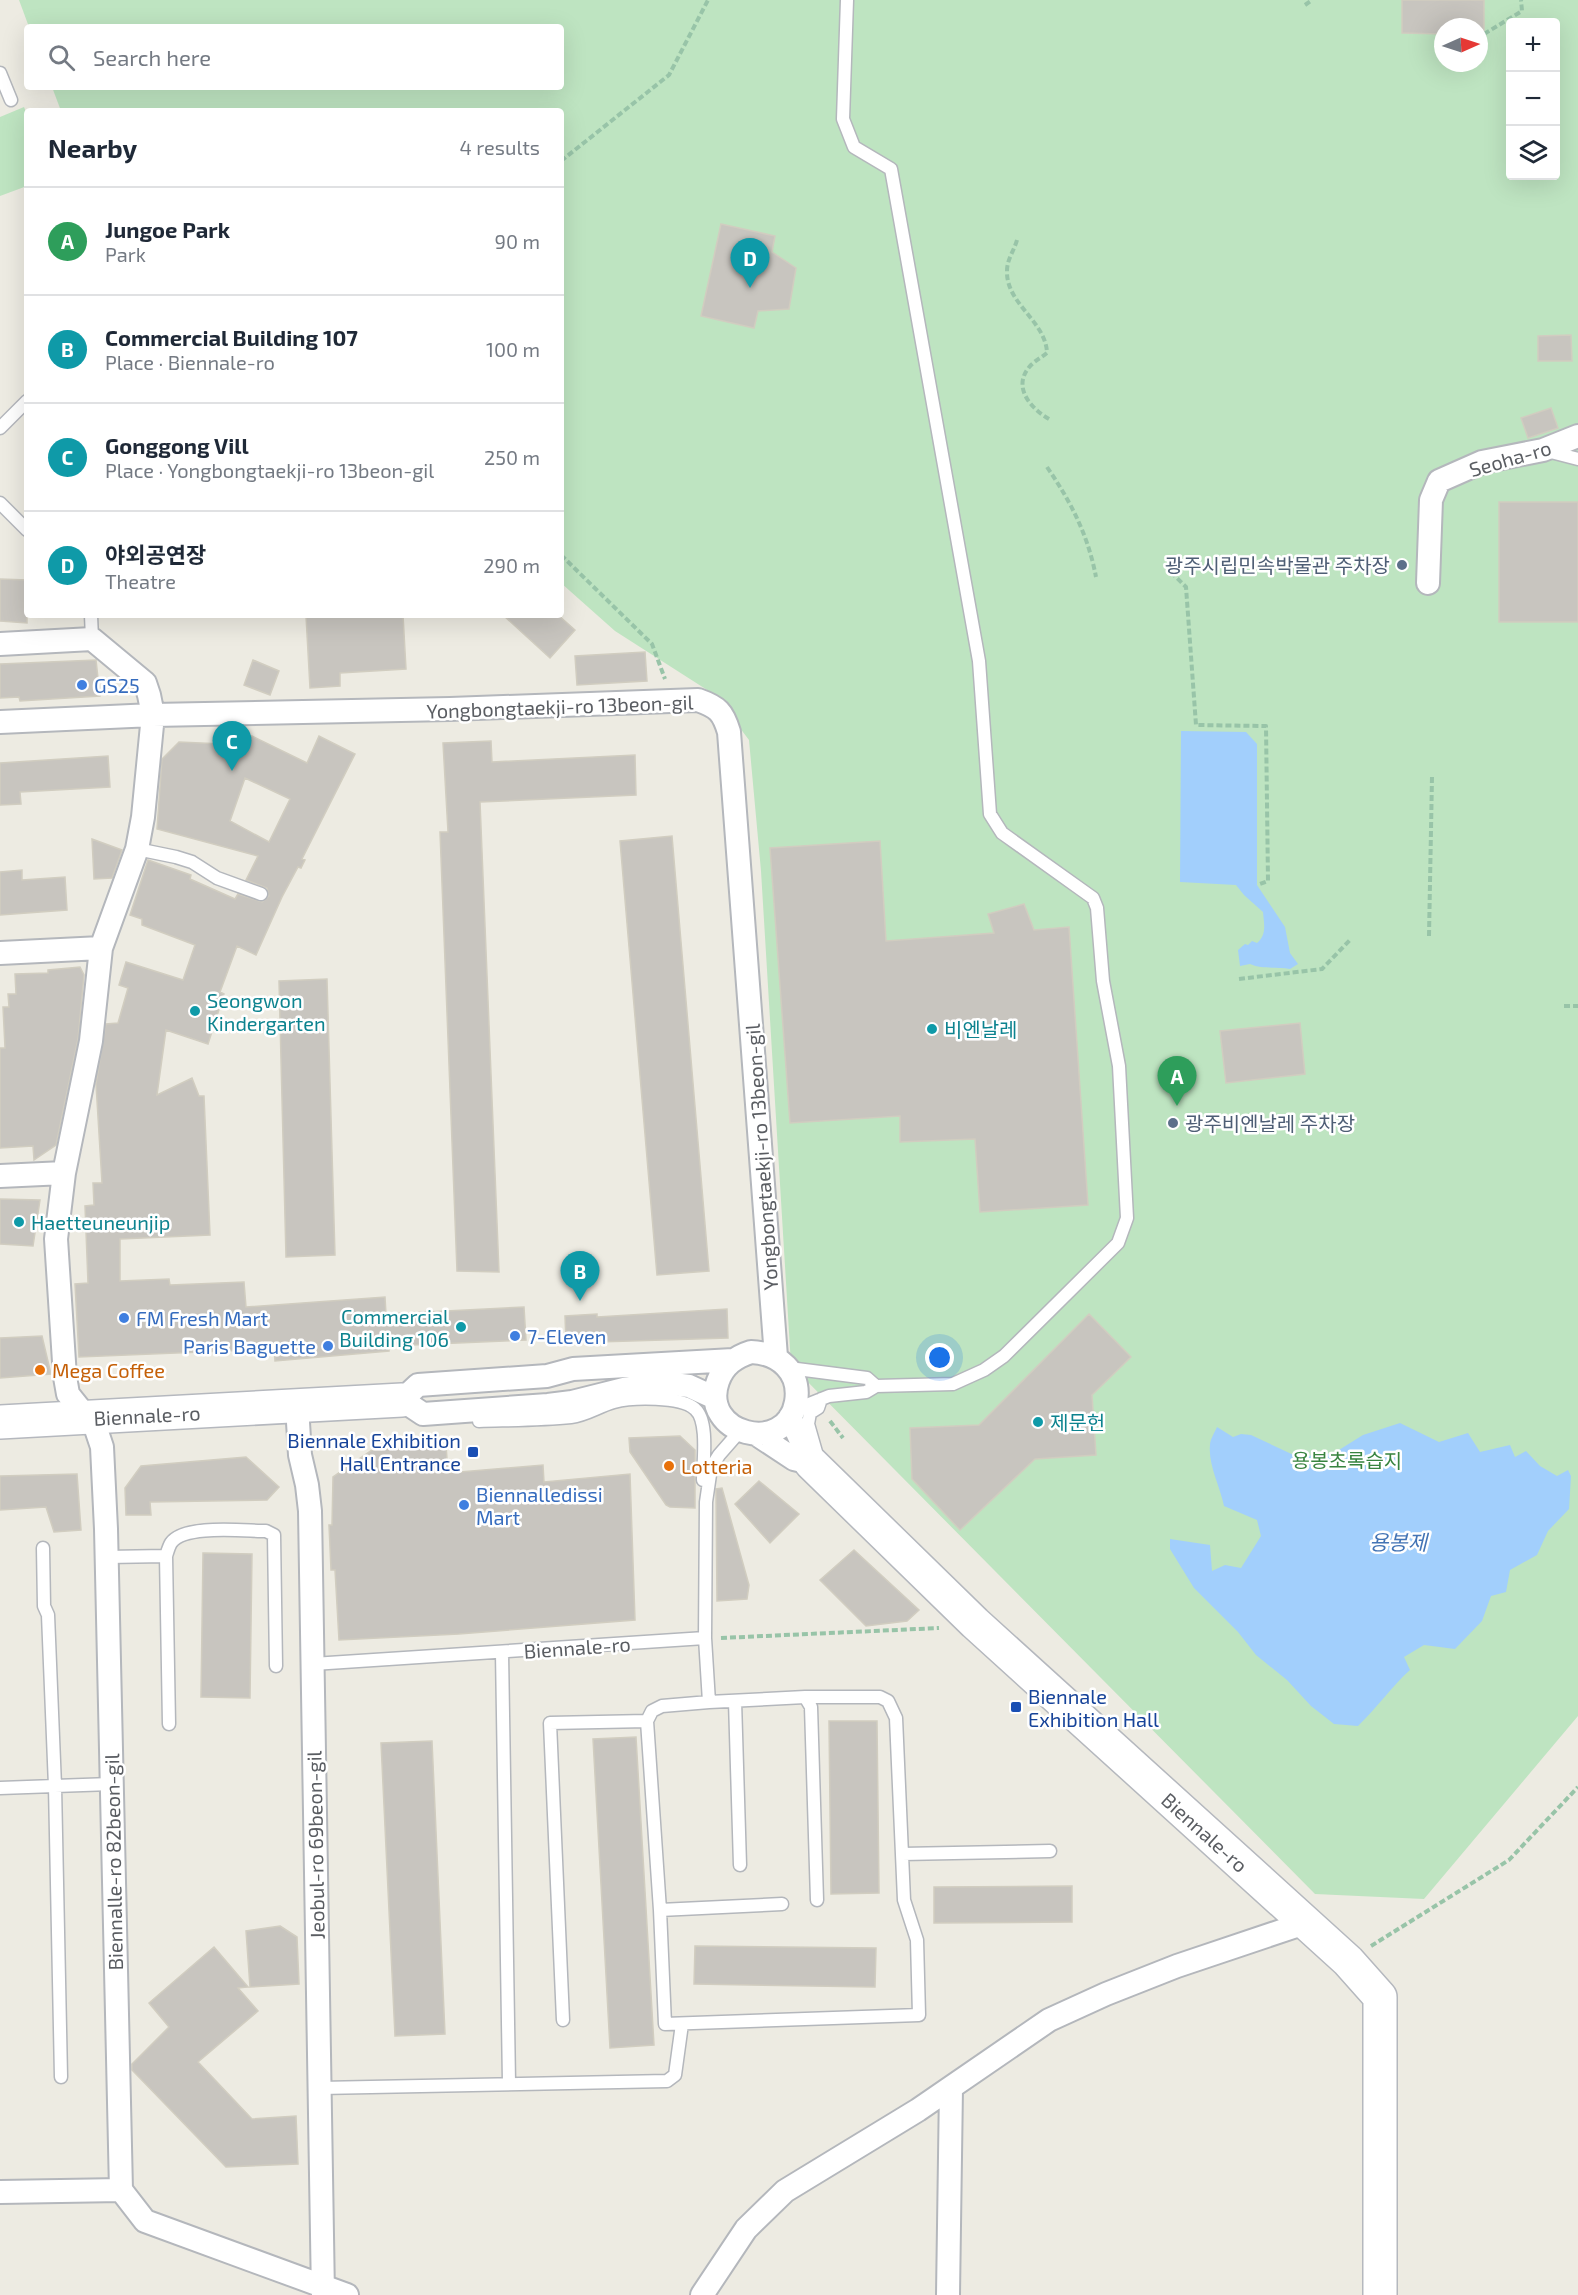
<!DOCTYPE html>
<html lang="en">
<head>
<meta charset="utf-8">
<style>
	body { margin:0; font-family:"Exo 2","Noto Sans KR",sans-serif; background:#f2f2f3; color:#1f2937 }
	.controls { position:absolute; right:18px; top:18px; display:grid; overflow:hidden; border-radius:6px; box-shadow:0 6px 24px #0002 }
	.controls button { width:54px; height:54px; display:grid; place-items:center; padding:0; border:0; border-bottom:2px solid #e0e1e3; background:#fff; color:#1f2937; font:30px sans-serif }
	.compass { position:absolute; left:1434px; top:18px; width:54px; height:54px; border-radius:50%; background:#fff; box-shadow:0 6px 24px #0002; rotate:87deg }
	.you { position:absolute; left:940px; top:1358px; width:21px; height:21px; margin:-15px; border:4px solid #fff; border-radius:50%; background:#1a73e8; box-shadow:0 0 0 9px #1a73e833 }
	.badge { display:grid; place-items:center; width:39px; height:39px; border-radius:50%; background:#7c3aed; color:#fff; font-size:20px; font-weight:700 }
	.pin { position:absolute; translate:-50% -50px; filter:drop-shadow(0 2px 3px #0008) }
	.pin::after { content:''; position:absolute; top:32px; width:21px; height:18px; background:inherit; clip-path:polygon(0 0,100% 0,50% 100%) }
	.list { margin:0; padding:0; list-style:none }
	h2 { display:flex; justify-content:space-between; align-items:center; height:78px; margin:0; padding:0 24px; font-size:26px }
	h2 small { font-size:20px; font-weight:400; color:#747a83 }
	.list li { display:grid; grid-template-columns:39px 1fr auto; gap:18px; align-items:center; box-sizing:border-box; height:108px; padding:0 24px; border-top:2px solid #e0e1e3 }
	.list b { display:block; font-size:22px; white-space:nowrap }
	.list p { margin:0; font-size:20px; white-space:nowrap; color:#747a83 }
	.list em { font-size:20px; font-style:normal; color:#747a83 }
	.icon { flex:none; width:33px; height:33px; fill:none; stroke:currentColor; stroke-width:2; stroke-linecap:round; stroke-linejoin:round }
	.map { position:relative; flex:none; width:1578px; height:2295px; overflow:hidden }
	.search { position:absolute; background:#fff; box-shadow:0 6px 24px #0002; left:24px; top:24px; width:540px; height:66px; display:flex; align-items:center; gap:15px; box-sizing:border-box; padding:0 21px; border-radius:6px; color:#747a83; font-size:22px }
	.panel { position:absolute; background:#fff; box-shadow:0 6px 24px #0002; left:24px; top:108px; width:540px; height:510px; border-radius:6px }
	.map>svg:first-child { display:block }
	.green { fill:#bee4c1; fill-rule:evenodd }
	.water { fill:#a2cffc }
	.building { fill:#c8c5bf; stroke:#d1cdc0; stroke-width:1.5; fill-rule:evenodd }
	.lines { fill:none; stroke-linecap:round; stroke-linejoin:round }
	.lane-casing { stroke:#b4b7bc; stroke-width:15 }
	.street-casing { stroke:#b4b7bc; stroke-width:26 }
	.secondary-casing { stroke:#b5b8be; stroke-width:36 }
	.path { stroke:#98c4a8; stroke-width:4; stroke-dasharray:6 3; stroke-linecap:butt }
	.lane { stroke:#fff; stroke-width:12 }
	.street { stroke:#fff; stroke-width:22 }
	.secondary { stroke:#fff; stroke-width:33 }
	.service-dot { fill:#5c6f8a; stroke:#fff; stroke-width:2 }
	.shop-dot { fill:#3f7fe0; stroke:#fff; stroke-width:2 }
	.culture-dot { fill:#0f9aa8; stroke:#fff; stroke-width:2 }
	.food-dot { fill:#e8710a; stroke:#fff; stroke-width:2 }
	.transit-dot { fill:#1a4fb4; stroke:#fff; stroke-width:2 }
	.labels { text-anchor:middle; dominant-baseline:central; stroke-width:5; stroke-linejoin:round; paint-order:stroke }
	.street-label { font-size:20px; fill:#5a5d62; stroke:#fff }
	.service-label { font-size:20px; fill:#4e5e75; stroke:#fff; text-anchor:end }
	.shop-label { font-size:20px; fill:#366cbe; stroke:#fff; text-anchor:start }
	.culture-label { font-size:20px; fill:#0d838f; stroke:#fff; text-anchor:start }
	.food-label { font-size:20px; fill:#c56008; stroke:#fff; text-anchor:start }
	.transit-label { font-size:20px; fill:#164399; stroke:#fff; text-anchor:end }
	.park-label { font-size:20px; fill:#388440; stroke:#fff }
	.water-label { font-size:21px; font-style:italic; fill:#4374b5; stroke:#fff }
</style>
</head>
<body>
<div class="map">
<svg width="1578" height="2295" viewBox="0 0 1578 2295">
	<rect width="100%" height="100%" fill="#edebe2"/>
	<!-- green -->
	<path class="green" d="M19 0H1578V1716L1424 1899 1315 1894 791 1365 761 871 749 740 715 695 615 631 561 583V111H61L52 87H561V27H29ZM1510 22H1556V176H1510ZM1443 27H1479V63H1443Z
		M24 107 27 115V186L0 196V117Z"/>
	<!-- water -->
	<path class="water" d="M1181 731 1246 732 1257 744V885L1285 927 1290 953 1298 964 1290 969C1277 966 1263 970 1250 964L1240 966 1238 950 1245 944 1248 945 1252 941 1257 943C1267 935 1264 924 1263 912L1244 895 1236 885 1180 882Z
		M1400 1423 1439 1442 1468 1433 1480 1452 1510 1445 1515 1457 1526 1451 1540 1466 1557 1476 1568 1470 1571 1476 1569 1509 1548 1531 1537 1555 1510 1570 1506 1592 1491 1596 1482 1621 1455 1649 1424 1645 1404 1657 1410 1670C1391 1687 1377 1708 1358 1726L1334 1724 1311 1706 1287 1680 1256 1655 1238 1632 1194 1588 1170 1549V1539L1210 1545 1212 1571 1225 1565 1241 1568 1261 1536 1257 1520 1224 1506C1220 1486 1208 1465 1210 1445 1210 1439 1215 1432 1217 1427L1233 1437 1241 1434 1251 1435 1298 1457 1334 1453 1363 1435Z"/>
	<!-- building -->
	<path class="building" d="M1402 0H1484V34H1479V27H1443V34L1402 33Z
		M721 224 775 236 772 252 796 268 789 309 758 311 754 328 701 316Z
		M1571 335 1572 361H1538V336Z
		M1551 408 1558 428 1528 438 1521 418Z
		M1499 502H1578V622H1499Z
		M0 579 27 580V623L0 621Z
		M324 615H403L406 669 340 673V686L310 688 306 616Z
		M503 615H558L575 630 550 658Z
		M645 652 647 681 577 685 575 656Z
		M96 660 100 696 20 701 19 697 0 698V664Z
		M253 660 279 671 270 695 244 685Z
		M226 735 252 736 307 763 319 736 355 754 302 859 305 860 301 868 298 867 282 897 256 955 237 946 220 992 224 994 208 1044 166 1030 157 1095 192 1078 199 1096H204L210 1235 120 1239V1281L169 1279 170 1285 244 1282 246 1307 385 1297 386 1314 524 1307 526 1340 389 1346V1351L275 1361 274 1349 79 1357 75 1284 88 1283 85 1206 94 1205 93 1183H102L96 1084 106 1024 118 1023 128 988 119 985 126 962 183 980 195 945 142 925V919L130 915 148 860 191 875 190 879 235 899 238 894 262 902 269 896 267 888 246 880 258 856 157 829 162 759 179 742 223 744ZM245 778 290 799 269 842 230 821Z
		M491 741 492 762 635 755 636 795 480 802 499 1272 457 1271 440 832H448L443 743Z
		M108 756 110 787 20 792 21 804 0 805V763Z
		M672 836 709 1271 657 1275 620 841Z
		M92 839 122 850 112 878 94 879Z
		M880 841 886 941 994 933 988 914 1024 904 1034 930 1069 927 1088 1205 980 1212 975 1139 900 1142V1116L790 1123 770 848Z
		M22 870V880L65 877 67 910 0 915V872Z
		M80 967 84 975 78 1039 56 1145 34 1160 33 1146 0 1148V1048H5L3 1007H9L8 994H16L15 974 48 973V970Z
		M327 979 335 1255 286 1257 279 981Z
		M1300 1023 1305 1074 1226 1083 1220 1031Z
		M0 1199 40 1200 33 1246 0 1244Z
		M727 1309 728 1338 566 1343 565 1316 597 1314V1317Z
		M1089 1314 1131 1357 1092 1395 1096 1455 1035 1459 960 1530 912 1479 910 1428 979 1425Z
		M42 1336 51 1374 0 1378V1338Z
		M680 1436 695 1450V1508L670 1507 666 1505 630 1452 629 1438Z
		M446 1445 448 1473 543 1465 544 1482 630 1474 635 1620 459 1634 339 1640 335 1570H331L329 1525H332L333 1477 372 1450Z
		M246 1457 279 1487 267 1500 150 1502 151 1515H126L125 1488 141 1466Z
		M77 1474 81 1530 54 1532 46 1507 0 1510V1476Z
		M759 1481 799 1514 770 1543 735 1504Z
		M722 1488 749 1585 747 1599 717 1601 716 1493V1489Z
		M854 1550 919 1610 907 1621 866 1626 820 1580Z
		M203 1553 252 1554 250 1698 201 1697Z
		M829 1721H877L879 1893 831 1894Z
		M636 1737 654 2045 610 2048 593 1739Z
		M432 1741 445 2034 395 2036 381 1743Z
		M1072 1886V1922L934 1923V1887Z
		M280 1926 297 1937 299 1984 250 1987 246 1931Z
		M695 1946 876 1948 875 1987 694 1984Z
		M214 1947 248 1987 238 1988 258 2011 198 2062 252 2119 296 2116 298 2164 226 2167 132 2070V2064L169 2027 149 2003Z"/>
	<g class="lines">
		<defs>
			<path id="lane" d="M0 73 11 100
				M0 428 27 401
				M1547 451 1578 459
				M0 503 27 530
				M91 615 92 639
				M137 849 176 857 192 862 217 878 261 894
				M789 1368 867 1378 876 1386
				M794 1410 829 1396 866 1392 876 1386 953 1384 984 1370 1004 1356 1118 1243 1127 1218 1119 1066 1103 981 1097 908 1093 898 1002 833 990 814 979 661 891 169 854 147 843 119 847 0
				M479 1421C509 1420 541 1420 571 1417 587 1415 599 1406 614 1402 632 1397 681 1396 695 1409 709 1421 703 1462 703 1480
				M816 1452 808 1424 810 1413 818 1408 821 1399
				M43 1548 44 1606 48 1615 55 1786 111 1784
				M166 1556 169 1724
				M107 1557 166 1556C167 1553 169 1546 171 1543 184 1524 244 1531 266 1531L274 1535 276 1666
				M705 1638 709 1702 805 1697 811 1707 817 1900
				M502 1653 509 2083
				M313 1664 705 1638 706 1502 711 1468 719 1455 740 1431
				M735 1701 740 1865
				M709 1702 662 1706 652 1711 647 1721 660 1910 782 1904
				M0 1788 55 1786 61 2077
				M902 1854 1050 1851
				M660 1910 665 2024 919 2015 917 1940 904 1900 896 1718 888 1701 880 1697H805
				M563 2020 550 1723 647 1721
				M320 2088 667 2081 675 2075 682 2024"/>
			<path id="street" d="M1428 583 1431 500 1439 481 1482 462 1543 450 1578 436
				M0 644 92 639 145 683 149 695 153 715 143 817 137 849 101 948 91 1041 64 1173 56 1239 65 1377 68 1394 96 1429 102 1447 106 1529 121 2190 0 2192
				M0 722 153 715 450 709 698 700C718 707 723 712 729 732L776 1357
				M0 953 101 948
				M0 1176 64 1173
				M751 1352C779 1353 801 1372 796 1402 786 1457 699 1434 718 1381 724 1365 735 1357 751 1352Z
				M713 1397 689 1386 665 1383 624 1389 572 1402 548 1405 423 1414 402 1400 418 1385 547 1376 573 1369 733 1360
				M297 1406 300 1455 307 1485 310 1511 323 2295
				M790 1417 811 1463
				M756 1434 794 1459 811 1463
				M121 2190 145 2221 347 2295
				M702 2295 746 2229 785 2191 918 2110 1049 2020 1106 1994 1177 1966 1305 1923
				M948 2295 951 2088"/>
			<path id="secondary" d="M0 1422 402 1400
				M811 1463 975 1623 1348 1961 1380 1997V2295"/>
		</defs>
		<!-- lane casing -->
		<use href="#lane" class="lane-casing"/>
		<!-- street casing -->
		<use href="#street" class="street-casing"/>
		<!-- secondary casing -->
		<use href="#secondary" class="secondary-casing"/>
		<!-- path -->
		<path class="path" d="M1305 5 1312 0
			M1484 34 1522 11 1521 0
			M561 161 669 75 708 0
			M1017 240C1014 251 1007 259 1007 271 1006 304 1046 321 1047 353 1042 357 1036 360 1031 365 1011 386 1030 408 1049 419
			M1047 467C1071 502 1088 535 1096 577
			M561 555 652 644 665 679
			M1171 572 1186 587 1196 725 1266 726 1268 881 1260 884
			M1429 936 1432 777
			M1239 979 1322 969 1350 940
			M1564 1006H1578
			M830 1421 843 1438
			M721 1638 939 1628
			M1371 1946 1509 1860 1578 1787"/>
		<!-- lane -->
		<use href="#lane" class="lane"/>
		<!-- street -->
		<use href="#street" class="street"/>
		<!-- secondary -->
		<use href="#secondary" class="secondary"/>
	</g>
	<!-- markers -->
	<g class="service-dot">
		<circle cx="1402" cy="565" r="6"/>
		<circle cx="1173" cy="1123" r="6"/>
	</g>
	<g class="shop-dot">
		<circle cx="82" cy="685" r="6"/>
		<circle cx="124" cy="1318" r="6"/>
		<circle cx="515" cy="1336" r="6"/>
		<circle cx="328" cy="1346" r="6"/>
		<circle cx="464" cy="1505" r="6"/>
	</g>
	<g class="culture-dot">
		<circle cx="195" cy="1011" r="6"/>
		<circle cx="932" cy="1029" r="6"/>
		<circle cx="19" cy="1222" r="6"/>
		<circle cx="461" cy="1327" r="6"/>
		<circle cx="1038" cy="1422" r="6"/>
	</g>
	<g class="food-dot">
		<circle cx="40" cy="1370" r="6"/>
		<circle cx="669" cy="1466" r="6"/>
	</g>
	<g class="transit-dot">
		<rect x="467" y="1446" width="12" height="12" rx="3"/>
		<rect x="1010" y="1701" width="12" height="12" rx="3"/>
	</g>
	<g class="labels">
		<!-- street labels -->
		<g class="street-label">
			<text transform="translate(1510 458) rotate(-16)">Seoha-ro</text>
			<text transform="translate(560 706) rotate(-2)">Yongbongtaekji-ro 13beon-gil</text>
			<text transform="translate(761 1157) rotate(-94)">Yongbongtaekji-ro 13beon-gil</text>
			<text transform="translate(147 1415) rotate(-3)">Biennale-ro</text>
			<text transform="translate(577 1647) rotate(-4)">Biennale-ro</text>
			<text transform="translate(1205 1832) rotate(42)">Biennale-ro</text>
			<text transform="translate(315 1845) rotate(-91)">Jeobul-ro 69beon-gil</text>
			<text transform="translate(113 1862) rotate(-91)">Biennalle-ro 82beon-gil</text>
		</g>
		<!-- service labels -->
		<g class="service-label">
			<text x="1390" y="565">광주시립민속박물관 주차장</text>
			<text x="1185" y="1123" text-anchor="start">광주비엔날레 주차장</text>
		</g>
		<!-- shop labels -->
		<g class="shop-label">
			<text x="94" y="685">GS25</text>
			<text x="136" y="1318">FM Fresh Mart</text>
			<text x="527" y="1336">7-Eleven</text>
			<text x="316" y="1346" text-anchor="end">Paris Baguette</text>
			<text x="476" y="1494">Biennalledissi<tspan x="476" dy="23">Mart</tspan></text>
		</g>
		<!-- culture labels -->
		<g class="culture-label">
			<text x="207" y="1000">Seongwon<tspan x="207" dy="23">Kindergarten</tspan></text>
			<text x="944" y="1029">비엔날레</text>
			<text x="31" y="1222">Haetteuneunjip</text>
			<text x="449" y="1316" text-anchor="end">Commercial<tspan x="449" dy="23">Building 106</tspan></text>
			<text x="1050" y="1422">제문헌</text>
		</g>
		<!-- food labels -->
		<g class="food-label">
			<text x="52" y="1370">Mega Coffee</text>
			<text x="681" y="1466">Lotteria</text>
		</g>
		<!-- transit labels -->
		<g class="transit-label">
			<text x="461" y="1440">Biennale Exhibition<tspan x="461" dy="23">Hall Entrance</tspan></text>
			<text x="1028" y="1696" text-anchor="start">Biennale<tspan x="1028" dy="23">Exhibition Hall</tspan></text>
		</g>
		<!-- park labels -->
		<g class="park-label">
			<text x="1347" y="1460">용봉초록습지</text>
		</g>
		<!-- water labels -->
		<g class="water-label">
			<text x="1398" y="1541">용봉제</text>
		</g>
	</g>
</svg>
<div class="controls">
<button>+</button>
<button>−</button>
<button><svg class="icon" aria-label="layers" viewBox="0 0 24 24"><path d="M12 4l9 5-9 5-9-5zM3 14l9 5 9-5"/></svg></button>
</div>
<svg class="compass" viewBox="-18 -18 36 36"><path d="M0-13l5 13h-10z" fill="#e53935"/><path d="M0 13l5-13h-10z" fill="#747a83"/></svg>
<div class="you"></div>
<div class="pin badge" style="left:1177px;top:1106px;background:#2e9e5b">A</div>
<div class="pin badge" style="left:580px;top:1301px;background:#0f9aa8">B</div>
<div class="pin badge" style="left:232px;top:771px;background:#0f9aa8">C</div>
<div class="pin badge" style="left:750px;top:288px;background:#0f9aa8">D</div>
<div class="search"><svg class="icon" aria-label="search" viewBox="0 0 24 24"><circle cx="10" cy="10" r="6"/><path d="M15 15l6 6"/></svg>Search here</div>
<section class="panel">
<h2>Nearby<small>4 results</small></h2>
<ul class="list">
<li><span class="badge" style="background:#2e9e5b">A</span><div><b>Jungoe Park</b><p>Park</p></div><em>90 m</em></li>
<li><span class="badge" style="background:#0f9aa8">B</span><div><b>Commercial Building 107</b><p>Place · Biennale-ro</p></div><em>100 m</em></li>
<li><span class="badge" style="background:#0f9aa8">C</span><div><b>Gonggong Vill</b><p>Place · Yongbongtaekji-ro 13beon-gil</p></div><em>250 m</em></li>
<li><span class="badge" style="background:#0f9aa8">D</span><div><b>야외공연장</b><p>Theatre</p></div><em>290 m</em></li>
</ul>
</section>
</div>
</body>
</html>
